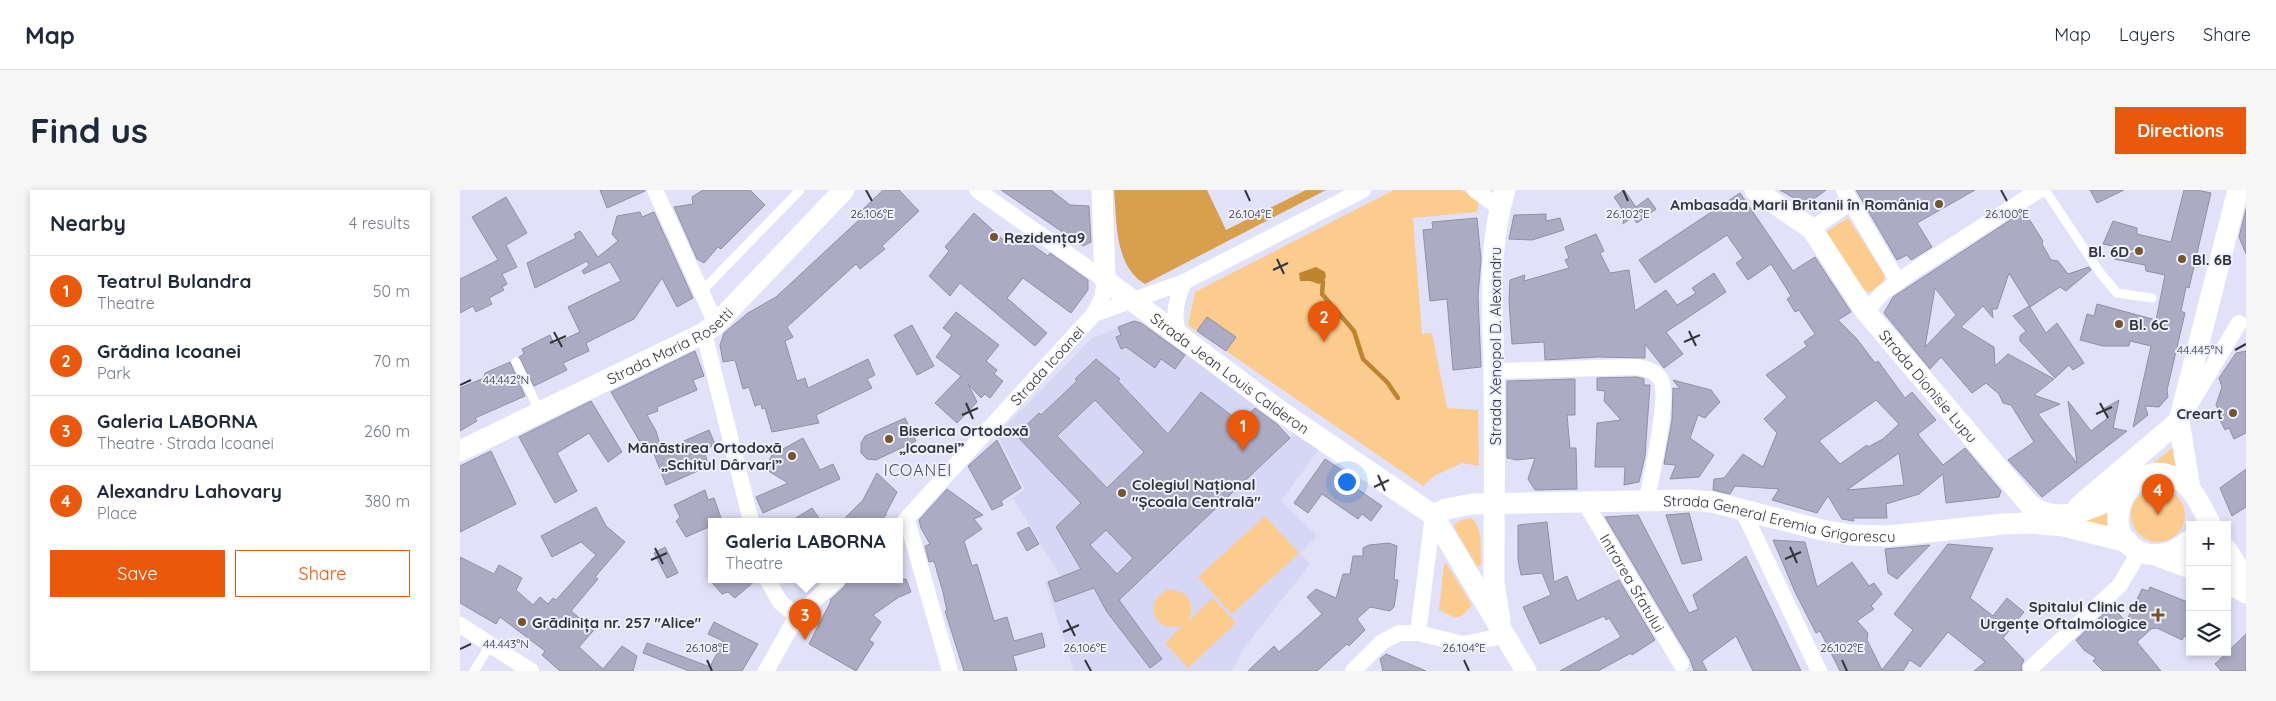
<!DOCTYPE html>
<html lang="en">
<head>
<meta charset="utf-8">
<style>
	body { margin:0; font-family:Quicksand,sans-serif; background:#f6f6f7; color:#1f2937 }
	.controls { position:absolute; right:15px; bottom:15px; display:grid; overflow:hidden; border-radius:0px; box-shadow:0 2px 8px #0003 }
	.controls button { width:45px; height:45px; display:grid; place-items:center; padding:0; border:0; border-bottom:1px solid #e0e1e3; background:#fff; color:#1f2937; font:25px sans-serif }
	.you { position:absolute; left:886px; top:291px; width:18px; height:18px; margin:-12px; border:4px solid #fff; border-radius:50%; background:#1a73e8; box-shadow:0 0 0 8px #1a73e833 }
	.badge { display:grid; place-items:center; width:32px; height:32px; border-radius:50%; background:#ea580c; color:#fff; font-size:16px; font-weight:700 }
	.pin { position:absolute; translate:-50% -41px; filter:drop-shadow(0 1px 2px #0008) }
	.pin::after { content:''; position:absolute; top:26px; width:18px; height:15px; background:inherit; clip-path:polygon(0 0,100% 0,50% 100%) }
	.popup { position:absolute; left:248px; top:328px; width:195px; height:65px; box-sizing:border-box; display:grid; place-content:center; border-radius:0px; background:#fff; filter:drop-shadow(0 1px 4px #0005); font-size:16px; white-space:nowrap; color:#747a83 }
	.popup b { font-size:19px; color:#1f2937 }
	.popup::after { content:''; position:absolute; left:50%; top:100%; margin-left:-10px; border:10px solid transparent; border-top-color:#fff }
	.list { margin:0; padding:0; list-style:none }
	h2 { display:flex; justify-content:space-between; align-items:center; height:65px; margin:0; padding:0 20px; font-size:21px }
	h2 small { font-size:16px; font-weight:400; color:#747a83 }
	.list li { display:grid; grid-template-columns:32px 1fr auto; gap:15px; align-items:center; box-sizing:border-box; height:70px; padding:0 20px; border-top:1px solid #e0e1e3 }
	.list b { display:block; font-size:19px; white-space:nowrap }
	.list p { margin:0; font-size:16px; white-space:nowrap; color:#747a83 }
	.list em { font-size:16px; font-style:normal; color:#747a83 }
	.actions { display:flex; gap:10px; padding:15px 20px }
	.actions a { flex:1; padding:11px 0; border:1px solid #ea580c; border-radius:0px; text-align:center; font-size:18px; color:#ea580c }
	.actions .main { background:#ea580c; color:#fff }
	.icon { flex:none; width:28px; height:28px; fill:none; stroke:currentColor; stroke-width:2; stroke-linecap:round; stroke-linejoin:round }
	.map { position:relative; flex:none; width:1786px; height:481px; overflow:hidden; border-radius:0px }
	header { display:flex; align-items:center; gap:30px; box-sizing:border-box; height:70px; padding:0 25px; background:#fff; border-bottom:1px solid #e0e1e3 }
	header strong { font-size:24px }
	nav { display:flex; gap:28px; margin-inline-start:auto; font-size:18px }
	.intro { display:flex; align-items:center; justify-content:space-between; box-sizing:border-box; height:120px; padding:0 30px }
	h1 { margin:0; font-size:35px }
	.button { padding:12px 22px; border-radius:0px; background:#ea580c; color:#fff; font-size:18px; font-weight:700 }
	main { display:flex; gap:30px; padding:0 30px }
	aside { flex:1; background:#fff; border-radius:0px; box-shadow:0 2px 8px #0003 }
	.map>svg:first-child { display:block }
	.built { fill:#d6d7f5 }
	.green { fill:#fccc8e }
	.forest { fill:#d89f4d }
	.water { fill:#bd8530 }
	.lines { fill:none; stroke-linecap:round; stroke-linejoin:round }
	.stream { stroke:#bd8530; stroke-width:4.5 }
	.building { fill:#abacc3; stroke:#8f90a6; fill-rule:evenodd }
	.service { stroke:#fff; stroke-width:9 }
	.minor { stroke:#fff; stroke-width:16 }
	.tertiary { stroke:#fff; stroke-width:21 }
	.ticks { fill:none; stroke:#34343d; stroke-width:2 }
	.poi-dot { fill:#74562b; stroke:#eff0fe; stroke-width:2 }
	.labels { text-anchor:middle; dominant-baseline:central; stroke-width:4; stroke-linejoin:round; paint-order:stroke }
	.poi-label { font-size:15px; font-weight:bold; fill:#34343d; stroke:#eff0fe; text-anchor:start }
	.street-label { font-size:15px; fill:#34343d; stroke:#eff0fe }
	.neighbourhood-label { font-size:16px; letter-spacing:1px; fill:#4d4d60; stroke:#eff0fe }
	.ticks-label { font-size:12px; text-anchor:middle; fill:#34343d; stroke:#eff0fe; stroke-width:4; stroke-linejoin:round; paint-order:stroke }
</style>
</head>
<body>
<header>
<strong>Map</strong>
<nav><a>Map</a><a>Layers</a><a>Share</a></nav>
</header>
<div class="intro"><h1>Find us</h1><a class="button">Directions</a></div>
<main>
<aside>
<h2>Nearby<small>4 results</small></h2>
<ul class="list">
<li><span class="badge">1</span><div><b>Teatrul Bulandra</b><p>Theatre</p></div><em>50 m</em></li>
<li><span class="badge">2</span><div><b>Grădina Icoanei</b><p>Park</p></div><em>70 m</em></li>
<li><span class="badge">3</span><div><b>Galeria LABORNA</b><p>Theatre · Strada Icoanei</p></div><em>260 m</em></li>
<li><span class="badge">4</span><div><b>Alexandru Lahovary</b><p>Place</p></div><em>380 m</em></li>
</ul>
<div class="actions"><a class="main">Save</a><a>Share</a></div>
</aside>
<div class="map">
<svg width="1786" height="481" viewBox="0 0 1786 481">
	<rect width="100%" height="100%" fill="#e1e2f9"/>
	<!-- built -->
	<path class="built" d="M671 132 681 133 799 215 736 273 768 307 836 241 859 259 821 311 857 346 840 363 850 374 784 458 772 481H614L585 392 600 386 553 308 565 299 537 245 632 148Z"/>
	<!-- green -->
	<path class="green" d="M934 0H1001L1019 9 1017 22 953 28 962 144 972 143 987 218 1018 220 1019 276 1002 273 974 286 963 296 728 135 735 102Z
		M1388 28 1425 85 1423 94 1411 102 1404 100 1366 42Z
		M1713 257 1720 284 1683 282Z
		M1671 325a27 27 0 1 1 54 0a27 27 0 1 1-54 0Z
		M1647 321V338L1619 332Z
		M805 326 839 363 772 424 738 387Z
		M1011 328C1024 338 1020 360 1021 375L1017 376 995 339 994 335 1001 330Z
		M986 373 1012 415 1002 426 995 428 979 420 984 375Z
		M707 400C727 398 738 416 727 432L753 408 776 433 728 478 705 453 724 435C696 446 681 413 707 400Z"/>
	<!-- forest -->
	<path class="forest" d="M654 0H747L766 40 846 0H866L685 94C654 76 657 31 654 0Z"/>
	<!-- water -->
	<path class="water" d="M856 77 865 82 866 87 863 92 859 94 850 91H840L839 83Z"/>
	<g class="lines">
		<!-- stream -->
		<path class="stream" d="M863 92 862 104 894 141 903 169 927 192 938 208"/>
	</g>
	<!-- building -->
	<path class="building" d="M140 0H185V1L147 18Z
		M243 0H290L305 15 261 59 258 57 244 73 237 69 214 17 233 14 232 7Z
		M423 0H439L459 21 422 56 425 59 400 79 396 74 327 137 333 147 325 151 337 191 345 188 348 198 408 169 415 185 407 189 412 198 356 225 359 233 312 242 305 218 302 219 301 214 295 216 289 197 283 199 275 170 263 172 260 155 264 143 288 123 316 107 400 29 398 24Z
		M541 0H591L610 15 629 16 631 52 623 56Z
		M1164 0 1176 17 1188 8 1196 19 1177 33 1172 27 1163 34 1165 19H1162L1154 7Z
		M1320 0H1366L1346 15Z
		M1396 0H1515L1457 33 1472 57 1451 70 1447 65 1437 70Z
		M1630 0H1664L1637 13Z
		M1724 0H1737L1751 3 1729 98 1726 97 1721 121 1725 123 1707 200 1708 207 1699 217 1685 216 1688 225 1673 237 1691 156 1670 151 1669 156H1643L1620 150 1627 124 1634 126 1637 114 1696 130 1705 85 1686 81 1685 75 1654 69 1678 61 1643 54 1653 31 1677 38V44L1711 52Z
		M1280 3 1333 81 1355 67 1391 122 1378 130 1397 149 1415 173 1418 171 1445 208 1452 202 1476 230 1458 244 1459 246 1483 275 1505 258 1541 301 1539 307 1486 313 1483 284 1459 304 1426 314 1427 328H1393L1394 331 1382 329 1368 306 1357 323 1312 310 1319 299 1275 296 1270 304 1253 300 1254 289 1264 288 1283 264 1303 277 1317 243 1304 229 1327 207 1306 185 1347 156 1344 152 1355 144 1339 120 1335 122 1327 109 1331 106 1311 74 1288 90 1276 73 1283 68 1267 45 1195 93 1179 70ZM1416 210 1439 234 1423 249 1408 257 1407 255 1380 274 1359 251ZM1439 263 1444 295 1387 300Z
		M46 7 67 43 46 55 57 77 42 84 47 94 42 97 44 100 29 108 32 114 16 122 13 116 0 123V89L38 70 12 27Z
		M1786 19V64L1779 47Z
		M1564 21 1583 51 1582 54 1591 70 1598 71 1608 84 1629 77 1631 80 1606 101 1600 97 1570 117 1549 83 1537 119H1532L1533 128 1523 116 1501 137 1534 157 1535 176 1548 164 1594 189 1574 205 1600 214 1578 224 1617 273 1608 211 1631 241 1649 227 1643 219 1659 210 1653 238 1667 241 1582 307 1548 270 1574 252 1551 215 1543 213 1539 204 1526 193 1512 203 1481 167 1470 179 1424 123 1433 107ZM1475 98 1496 125 1465 157Z
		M180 22 182 27 194 22 233 108 217 117 202 88 174 129 126 153 129 161 103 173 107 180 74 196 59 167 64 164 62 159 90 145 94 154 120 142 108 117 161 91 150 72 124 84 122 81 129 75 127 71 75 98 67 73 116 48 114 44 120 41 138 67 158 51 152 44 157 26Z
		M514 23 550 56 558 45 588 66 590 63 628 90V100L611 123 563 88 547 108 587 143 575 156 500 93 490 106 469 86 489 61 485 57Z
		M1086 24V31L1100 28 1104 40 1072 50 1049 49 1054 25Z
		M1017 28 1021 69 1018 106 1021 177 993 180 987 109 970 111 963 40 973 39 972 32Z
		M1136 44 1144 61 1140 63 1150 83 1169 80 1175 121 1206 100 1217 115 1236 103 1232 98 1254 83 1266 102 1206 142 1223 164 1204 178 1185 154V168L1138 167 1085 170 1084 152 1052 154 1049 111 1050 90 1065 85 1064 91 1109 78 1105 70 1109 68 1105 57Z
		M1569 116 1586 143 1597 133 1624 173 1613 180 1609 175 1595 188 1560 151V146L1566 141 1553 126Z
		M496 122 539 155 526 171 537 180 534 184 543 191 530 208 525 204 521 208 508 194 517 212 497 233 475 213 501 186 476 167 492 145 483 138Z
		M747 127 776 147 766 161 737 141Z
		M674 131 681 133 725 165 715 179 701 169 695 178 666 157 661 159 656 147 661 145 658 137Z
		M452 135 474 176 457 185 434 145Z
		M235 161 244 186 233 190 237 200 197 217 198 221 187 225 196 241 201 258 187 264 151 202Z
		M1786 161V243L1774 249 1769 238 1765 240 1760 230 1763 229 1756 215 1762 197 1759 188 1776 163Z
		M636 169 660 189 658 191 708 244 741 202 780 232 795 218 817 234 830 248 659 410 702 469 690 478 647 422 634 398 595 412 588 392 621 379 596 337 621 313 556 245 579 223 581 225 617 191 615 189ZM635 210 684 262 647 298 597 246ZM646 340 673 368 657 384 630 355Z
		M50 172 65 206 15 228 17 231 0 241V198L24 188 25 183Z
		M1177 187 1184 189V195H1190L1185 266 1179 292 1164 295 1165 277H1135L1137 233 1161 230 1144 211 1145 201 1137 200V188Z
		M1115 189V225H1107L1110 258H1116L1117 299 1075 300 1068 289 1075 268 1057 270 1047 268V191Z
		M1213 190 1251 200 1260 212 1245 228 1238 225 1230 248 1254 265 1239 287 1210 289 1216 275 1204 274 1212 230 1213 198 1220 199Z
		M131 211 162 262 148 272 129 243 97 263 117 301 95 313 59 247Z
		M445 228 456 251 416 270 407 269 401 263V253L405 246Z
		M249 240 255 254 244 261 249 276 206 295 194 264Z
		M343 248 360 280 373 274 380 289 303 323 296 307 328 293 310 282 307 277 309 271 312 265Z
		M537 250 561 298 541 311 543 315 532 320 508 276Z
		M31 261 56 314 0 342V276Z
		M865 269 900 292 896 298 922 316 911 331 902 324 898 329 862 304 848 323 834 313Z
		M1786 279V317L1772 326 1760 298Z
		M417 283 437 302 426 323V325L420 331H382L403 310Z
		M487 299 523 325 514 329 522 339 504 351 512 376 517 374 534 431 547 427 554 451 582 443 585 457 553 466 557 481H504L485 421H487L483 402 474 371 469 372 465 356 470 354 461 338 459 330Z
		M245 300 248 310 254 308 262 331H251V336L226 347 216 331 220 327 214 315Z
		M136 317 146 336 165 352 135 387 138 389 111 421 134 440 119 457 143 479 162 456 177 466 173 481H100L82 465 85 461 40 427 36 434 0 413V367L34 384 39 375 62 388 56 400 73 415 80 407 88 414 93 408 96 410 136 365 121 352 92 367 81 346Z
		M352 318 361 331H331Z
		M1229 323 1242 370 1222 374 1206 325Z
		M1178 325 1229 423 1238 419 1233 405 1286 366 1341 481H1293L1276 446 1242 471 1247 481H1234L1230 469 1145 327Z
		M1087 332 1094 392 1107 386 1117 411 1159 390 1195 450 1172 465 1171 463 1138 481H1100L1161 447 1149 428 1146 430 1144 426 1080 454 1063 417 1091 405 1082 383 1061 385 1058 370V335Z
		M569 337 579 354 567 361 557 343Z
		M1313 350 1345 352 1357 397 1392 372 1409 396 1414 393 1422 404 1411 416 1414 419 1397 431 1408 443 1407 450 1422 480 1453 440 1434 424 1488 354 1533 358 1510 408 1533 426 1547 408 1564 422 1543 448 1564 470 1561 476 1562 481H1514L1525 472 1488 442 1460 477 1450 470 1443 481H1380L1360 441 1356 443 1335 402Z
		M929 353 937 356 934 390H938L934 417 930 421 910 417 897 429 905 440 889 456 887 454 857 481H788L814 456 819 462 862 424 847 407 856 399 876 408 883 384H890L893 366H903V358L909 355Z
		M1470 355 1437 389 1428 383 1425 359Z
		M205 357 218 383 207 388 194 363Z
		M249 389H297L275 408 268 402 262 404Z
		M389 389H446L451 402 439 407 413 425 421 432 409 450 414 453 396 481 349 454 371 411 370 410 385 396Z
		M1690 397 1730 413V448L1724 446 1722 450 1697 438 1691 439 1677 452 1701 481H1643L1633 471 1636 468 1624 460 1616 450 1652 416 1666 432 1682 399 1688 401Z
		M254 432 298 454 282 481H229L183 463 187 453 250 477 263 451 248 444Z
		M1786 444V481H1761L1755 474Z
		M926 464 966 481H923L920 469Z"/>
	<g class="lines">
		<!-- service -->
		<path class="service" d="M1585 0 1641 84 1657 103 1692 108
			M242 101 340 0
			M56 172 80 222
			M14 481 31 454"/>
		<!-- minor -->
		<g class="minor">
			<path d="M195 0 256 134"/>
			<path d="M1015 0 1040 18"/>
			<path d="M1384 0 1438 92"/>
			<path d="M1352 39 1391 12"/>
			<path d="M1406 122 1422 103 1453 81 1579 0"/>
			<path d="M634 124 724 92 903 0"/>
			<path d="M244 143 291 331"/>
			<path d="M719 146C712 125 716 111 724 92"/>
			<path d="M1034 181 1174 177C1185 178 1195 180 1201 190 1210 207 1191 287 1187 309"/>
			<path d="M1726 221 1779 133"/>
			<path id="s1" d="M1124 311 1221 474"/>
			<path d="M1282 319 1359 481"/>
			<path d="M447 330 490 481"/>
			<path id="s2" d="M439 337 634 124 642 108 645 90 517 0"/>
			<path d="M307 389 320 412 337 426"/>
			<path d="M0 435 71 481"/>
			<path d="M958 443 973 325"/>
			<path d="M1571 478 1660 395 1680 361"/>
			<path d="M306 481 337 426 378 389"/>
			<path d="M893 481 922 452 939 443H958L1003 454 1043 446"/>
		</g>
		<!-- tertiary -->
		<g class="tertiary">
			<path id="s3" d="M642 0 645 90 820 221 973 325 1066 481"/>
			<path id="s4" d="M1295 0 1352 39 1406 122 1569 314C1600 338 1631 317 1663 305"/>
			<path id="s5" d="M0 261 244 143 256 134 384 0"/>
			<path d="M1730 299 1719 231 1778 0"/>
			<path d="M1618 317 1719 231"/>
			<path id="s6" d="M973 325 986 319 1013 314 1229 310 1252 312 1362 340 1392 345 1429 346 1544 334 1568 333 1604 336 1668 352"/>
			<path d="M1730 350C1718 361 1705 367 1688 364 1629 352 1667 256 1721 291 1735 300 1743 321 1751 335"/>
			<path d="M1767 360 1786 390"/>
			<path d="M1695 365 1730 378"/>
			<path d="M1767 393 1786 403"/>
			<path d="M1040 431 1034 392C1034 322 1035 252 1034 182 1033 122 1027 58 1045 0"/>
		</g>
	</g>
	<!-- ticks -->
	<path class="ticks" d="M406 0 412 11M785 0 790 11M1163 0 1168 11M1541 0 1547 11M817 69 824 84M813 80 828 73M1229 141 1236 156M94 142 102 157M1224 152 1240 145M90 153 106 146M1775 160 1786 154M0 195 11 190M506 213 513 229M1640 213 1648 228M1636 224 1652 217M502 225 518 218M918 285 925 301M914 297 929 290M1330 357 1337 373M195 358 203 374M1325 369 1341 362M191 370 207 363M607 430 615 446M603 442 619 435M0 459 11 454M247 470 252 481M625 470 631 481M1004 470 1009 481M1382 470 1387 481"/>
	<!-- markers -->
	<g class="poi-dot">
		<circle cx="1479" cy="14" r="5"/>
		<circle cx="534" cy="47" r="5"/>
		<circle cx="1679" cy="61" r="5"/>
		<circle cx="1722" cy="69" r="5"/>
		<circle cx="1659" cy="134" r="5"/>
		<circle cx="1773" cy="223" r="5"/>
		<circle cx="429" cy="249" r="5"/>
		<circle cx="332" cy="266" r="5"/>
		<circle cx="662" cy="303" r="5"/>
		<path d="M1695.5 417.5h5v5h5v5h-5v5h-5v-5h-5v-5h5z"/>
		<circle cx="62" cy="432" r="5"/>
	</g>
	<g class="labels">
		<!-- poi labels -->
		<g class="poi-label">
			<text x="1469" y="14" text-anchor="end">Ambasada Marii Britanii în România</text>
			<text x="544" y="47">Rezidența9</text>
			<text x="1669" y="61" text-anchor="end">Bl. 6D</text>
			<text x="1732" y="69">Bl. 6B</text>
			<text x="1669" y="134">Bl. 6C</text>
			<text x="1763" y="223" text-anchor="end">Creart</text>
			<text x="439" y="240">Biserica Ortodoxă<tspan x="439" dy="17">„Icoanei”</tspan></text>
			<text x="322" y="257" text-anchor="end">Mănăstirea Ortodoxă<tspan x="322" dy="17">„Schitul Dârvari”</tspan></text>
			<text x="672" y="294">Colegiul Național<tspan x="672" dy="17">"Școala Centrală"</tspan></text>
			<text x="1687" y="416" text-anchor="end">Spitalul Clinic de<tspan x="1687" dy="17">Urgențe Oftalmologice</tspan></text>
			<text x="72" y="432">Grădinița nr. 257 "Alice"</text>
		</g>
		<!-- street labels -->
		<g class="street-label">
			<text stroke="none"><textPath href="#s5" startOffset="235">Strada Maria Rosetti</textPath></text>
			<text transform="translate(1035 156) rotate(-90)">Strada Xenopol D. Alexandru</text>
			<text stroke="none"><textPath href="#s2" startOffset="219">Strada Icoanei</textPath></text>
			<text stroke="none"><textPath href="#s3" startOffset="246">Strada Jean Louis Calderon</textPath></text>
			<text stroke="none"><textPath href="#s4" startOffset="265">Strada Dionisie Lupu</textPath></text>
			<text stroke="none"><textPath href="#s6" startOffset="350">Strada General Eremia Grigorescu</textPath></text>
			<text stroke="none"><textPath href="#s1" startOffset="95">Intrarea Sfatului</textPath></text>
		</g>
		<!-- neighbourhood labels -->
		<g class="neighbourhood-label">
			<text x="458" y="280">ICOANEI</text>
		</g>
	</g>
	<g class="ticks-label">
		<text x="412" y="28">26.106°E</text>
		<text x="790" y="28">26.104°E</text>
		<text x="1168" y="28">26.102°E</text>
		<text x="1547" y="28">26.100°E</text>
		<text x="1740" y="164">44.445°N</text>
		<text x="46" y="194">44.442°N</text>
		<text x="46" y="458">44.443°N</text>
		<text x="247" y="462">26.108°E</text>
		<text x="625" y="462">26.106°E</text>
		<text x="1004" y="462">26.104°E</text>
		<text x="1382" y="462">26.102°E</text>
	</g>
</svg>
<div class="controls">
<button>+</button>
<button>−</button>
<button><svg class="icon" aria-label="layers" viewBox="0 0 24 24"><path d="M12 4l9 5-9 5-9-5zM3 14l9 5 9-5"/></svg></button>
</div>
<div class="you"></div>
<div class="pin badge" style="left:783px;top:261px">1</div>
<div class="pin badge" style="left:864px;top:152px">2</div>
<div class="pin badge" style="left:345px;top:450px">3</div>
<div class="popup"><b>Galeria LABORNA</b>Theatre</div>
<div class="pin badge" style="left:1698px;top:325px">4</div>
</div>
</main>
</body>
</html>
